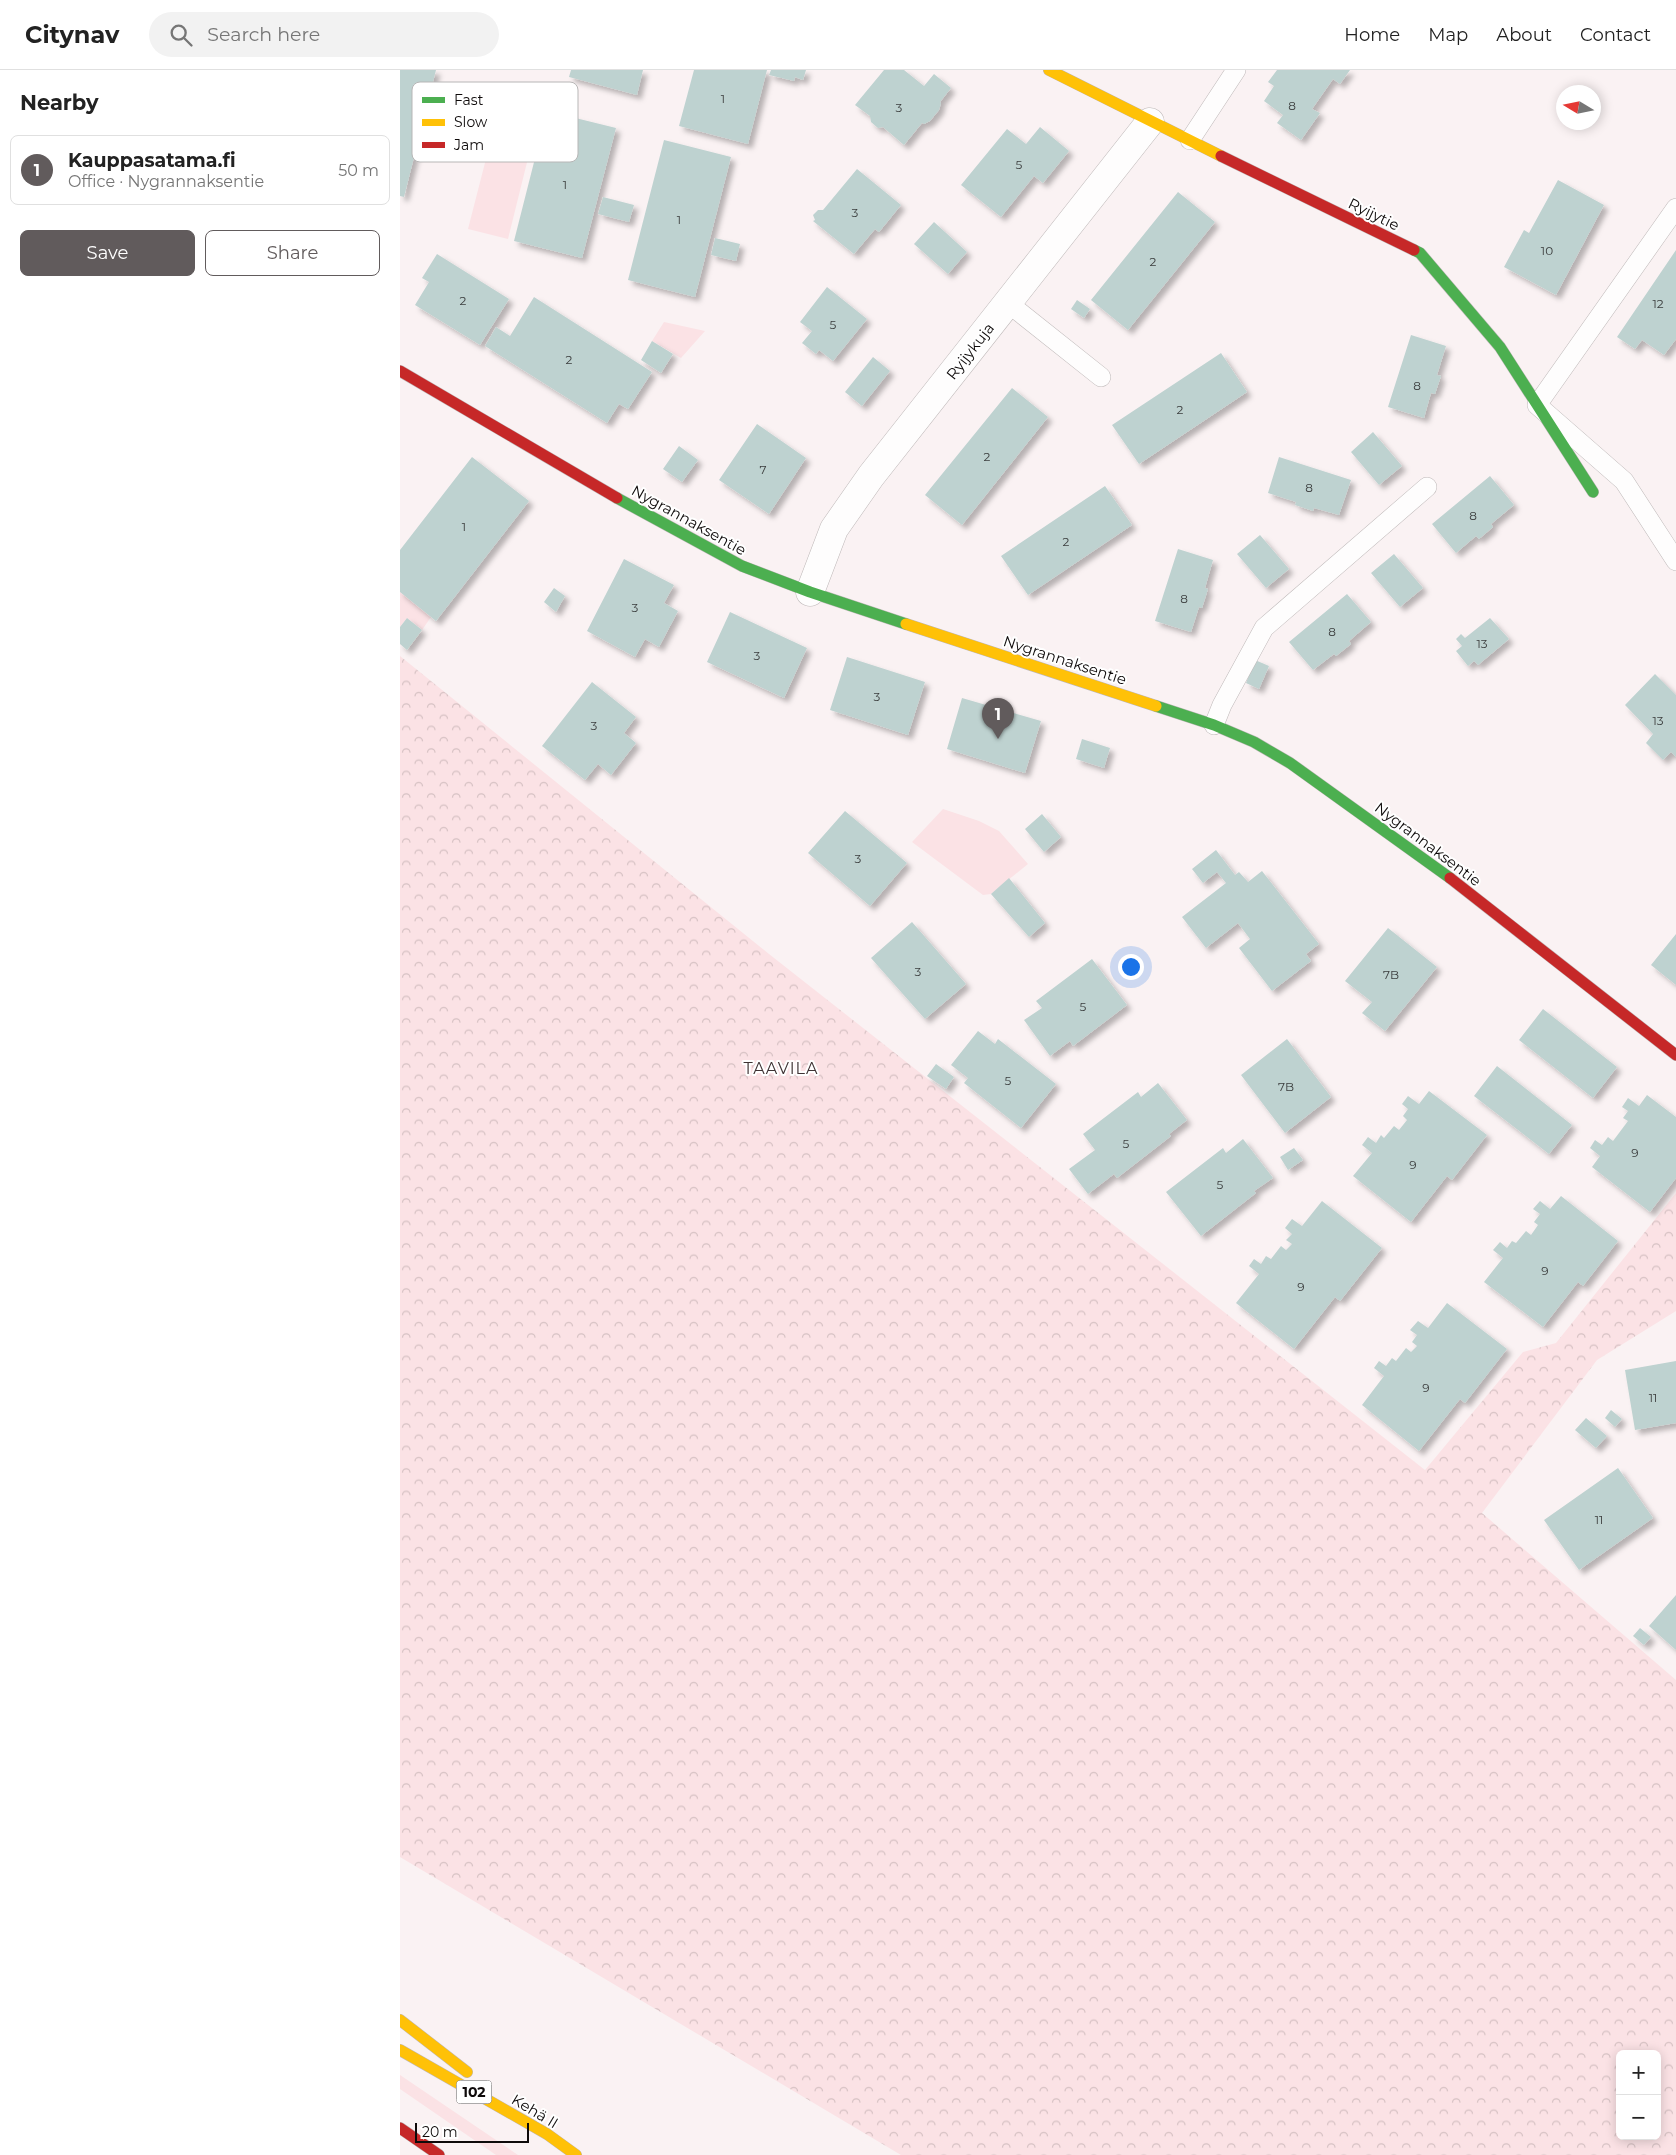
<!DOCTYPE html>
<html lang="en">
<head>
<meta charset="utf-8">
<style>
	body { margin:0; font-family:Montserrat,sans-serif; background:#f2f2f2; color:#222 }
	.controls { position:absolute; right:15px; bottom:15px; display:grid; overflow:hidden; border-radius:8px; box-shadow:0 2px 12px #0003 }
	.controls button { width:45px; height:45px; display:grid; place-items:center; padding:0; border:0; border-bottom:1px solid #e0e0e0; background:#fff; color:#222; font:25px sans-serif }
	.compass { position:absolute; left:1156px; top:15px; width:45px; height:45px; border-radius:50%; background:#fff; box-shadow:0 2px 12px #0003; rotate:280deg }
	.scale { position:absolute; left:15px; bottom:12px; width:114px; box-sizing:border-box; padding-left:5px; border:2px solid #0e0a0a; border-top:0; font-size:14px; line-height:18px; white-space:nowrap; color:#0e0a0a; -webkit-text-stroke:4px #fff; paint-order:stroke }
	.you { position:absolute; left:730px; top:896px; width:18px; height:18px; margin:-12px; border:4px solid #fff; border-radius:50%; background:#1a73e8; box-shadow:0 0 0 8px #1a73e833 }
	.badge { display:grid; place-items:center; width:32px; height:32px; border-radius:50%; background:#615b5c; color:#fff; font-size:16px; font-weight:700 }
	.pin { position:absolute; translate:-50% -41px; filter:drop-shadow(0 1px 2px #0008) }
	.pin::after { content:''; position:absolute; top:26px; width:18px; height:15px; background:inherit; clip-path:polygon(0 0,100% 0,50% 100%) }
	.list { margin:0; padding:0; list-style:none }
	h2 { display:flex; justify-content:space-between; align-items:center; height:65px; margin:0; padding:0 20px; font-size:21px }
	h2 small { font-size:16px; font-weight:400; color:#767676 }
	.list li { display:grid; grid-template-columns:32px 1fr auto; gap:15px; align-items:center; box-sizing:border-box; height:70px; margin:0 10px 10px; padding:0 10px; border:1px solid #e0e0e0; border-radius:8px }
	.list b { display:block; font-size:19px; white-space:nowrap }
	.list p { margin:0; font-size:16px; white-space:nowrap; color:#767676 }
	.list em { font-size:16px; font-style:normal; color:#767676 }
	.actions { display:flex; gap:10px; padding:15px 20px }
	.actions a { flex:1; padding:11px 0; border:1px solid #615b5c; border-radius:8px; text-align:center; font-size:18px; color:#615b5c }
	.actions .main { background:#615b5c; color:#fff }
	.icon { flex:none; width:28px; height:28px; fill:none; stroke:currentColor; stroke-width:2; stroke-linecap:round; stroke-linejoin:round }
	.map { position:relative; flex:none; width:1276px; height:2085px; overflow:hidden }
	header { display:flex; align-items:center; gap:30px; box-sizing:border-box; height:70px; padding:0 25px; background:#fff; border-bottom:1px solid #e0e0e0 }
	header strong { font-size:24px }
	nav { display:flex; gap:28px; margin-inline-start:auto; font-size:18px }
	.search { width:350px; height:45px; background:#f2f2f2; display:flex; align-items:center; gap:12px; box-sizing:border-box; padding:0 18px; border-radius:28px; color:#767676; font-size:19px }
	main { display:flex }
	aside { flex:1; background:#fff }
	.map>svg:first-child { display:block }
	.green { fill:#fbe2e5 }
	.forest { fill:url(#forest-crowns); fill-rule:evenodd }
	.building { fill:#bed2d0; filter:url(#shadow) }
	.lines { fill:none; stroke-linecap:round; stroke-linejoin:round }
	.lane-casing { stroke:#beb8b8; stroke-width:20 }
	.street-casing { stroke:#beb8b8; stroke-width:29 }
	.fast-casing { stroke:#beb8b8; stroke-width:12 }
	.slow-casing { stroke:#beb8b8; stroke-width:12 }
	.jam-casing { stroke:#beb8b8; stroke-width:12 }
	.lane { stroke:#fefdfd; stroke-width:19 }
	.street { stroke:#fefdfd; stroke-width:28 }
	.fast { stroke:#4caf50; stroke-width:11 }
	.slow { stroke:#ffc107; stroke-width:11 }
	.jam { stroke:#c62828; stroke-width:11 }
	.labels { text-anchor:middle; dominant-baseline:central; stroke-width:4; stroke-linejoin:round; paint-order:stroke }
	.number-label { font-size:12px; fill:#3a3c3c }
	.shield { fill:#fff; stroke:#565454; stroke-width:1 }
	.shield-label { font-size:14px; font-weight:bold; fill:#0e0a0a }
	.street-label { font-size:15px; fill:#0e0a0a; stroke:#fff }
	.neighbourhood-label { font-size:16px; letter-spacing:1px; fill:#3e3334; stroke:#fff }
	.key { fill:#fff; stroke:#b7b6b6; stroke-width:1 }
	.key-label { font-size:14px; fill:#0e0a0a }
</style>
</head>
<body>
<header>
<strong>Citynav</strong>
<div class="search"><svg class="icon" aria-label="search" viewBox="0 0 24 24"><circle cx="10" cy="10" r="6"/><path d="M15 15l6 6"/></svg>Search here</div>
<nav><a>Home</a><a>Map</a><a>About</a><a>Contact</a></nav>
</header>
<main>
<aside>
<h2>Nearby<small></small></h2>
<ul class="list">
<li><span class="badge">1</span><div><b>Kauppasatama.fi</b><p>Office · Nygrannaksentie</p></div><em>50 m</em></li>
</ul>
<div class="actions"><a class="main">Save</a><a>Share</a></div>
</aside>
<div class="map">
<svg width="1276" height="2085" viewBox="0 0 1276 2085">
	<defs>
		<pattern id="forest-crowns" width="20" height="18" patternUnits="userSpaceOnUse" patternTransform="scale(1.25)"><rect width="20" height="18" fill="#fbe2e5"/><path d="M2 6a3 3 0 1 1 6 0M12 15a3 3 0 1 1 6 0" fill="none" stroke="#d6c1c3"/></pattern>
		<filter id="shadow"><feDropShadow dx="4.5" dy="4.5" stdDeviation="2.5" flood-color="#0004"/></filter>
	</defs>
	<rect width="100%" height="100%" fill="#faf2f3"/>
	<!-- green -->
	<path class="green" d="M97 46 136 56 108 169 68 159Z
		M264 252 305 261 281 288 252 271Z
		M0 522 31 547 22 560 7 548 0 557Z
		M543 739 579 751 599 761 628 794 591 824 583 825 512 772Z
		M0 2005 118 2085H96L0 2019Z"/>
	<!-- forest -->
	<path class="forest" d="M0 586 369 884 1025 1400 1123 1282 1156 1273 1276 1123V1241L1197 1290 1082 1443 1276 1610V2085H501L0 1787ZM1220 1984H1257V2066H1220Z"/>
	<!-- building -->
	<path class="building" d="M0 0H36L4 127 0 126Z
		M171 0H243L237 25 169 7Z
		M294 0H367L348 74 279 56Z
		M371 0H406L403 10 395 7 394 11 369 5Z
		M484 0H504L524 16 534 4 551 18 540 32 541 33 539 40 530 51 524 54 522 53 504 75 483 57 478 58 471 52 470 46 455 35Z
		M877 0H950L940 14 933 9 912 39 920 43 901 70 877 53 883 45 864 31 874 16 868 12Z
		M147 41 216 58 182 188 114 171Z
		M640 57 669 81 643 113 634 106 601 147 561 115 607 59 626 74Z
		M264 70 331 87 295 227 228 210Z
		M457 99 501 135 479 162 475 159 454 184 413 151 415 150 413 145 418 140H423Z
		M1158 110 1204 135 1156 225 1104 197 1124 160 1129 163Z
		M778 122 815 152 728 260 691 230Z
		M203 127 234 135 229 152 198 144Z
		M534 152 567 182 548 204 514 174Z
		M315 168 340 174 336 191 311 185Z
		M1276 180V269L1264 285 1242 270 1235 279 1217 267Z
		M37 184 109 229 80 275 15 235 29 212 22 208Z
		M427 217 467 249 433 291 419 280 416 284 402 273 412 261 400 252Z
		M134 227 252 302 228 339 219 334 207 353 85 276 96 257 110 266Z
		M677 230 690 239 684 248 671 239Z
		M1011 265 1046 276 1037 305 1041 306 1035 324 1031 323 1024 348 988 337Z
		M252 271 273 284 261 303 241 290Z
		M821 283 847 322 739 394 712 355Z
		M473 287 490 301 462 336 445 322Z
		M612 318 648 347 562 455 525 425Z
		M357 354 406 388 369 444 319 410Z
		M973 362 1002 396 979 415 951 382Z
		M279 376 298 390 282 412 263 399Z
		M72 387 129 431 36 551 0 522V480Z
		M879 387 951 410 939 445 914 438 913 441 895 435 896 432 868 423Z
		M1090 406 1114 435 1091 454 1093 457 1079 469 1076 466 1056 483 1032 454Z
		M705 416 732 455 628 525 601 486Z
		M860 465 889 499 866 518 837 484Z
		M778 479 813 490 805 518 808 519 802 538 799 537 791 562 755 551Z
		M994 484 1023 518 1000 537 971 503Z
		M224 489 274 515 264 533 278 541 259 577 245 569 235 587 187 561Z
		M154 518 165 526 156 542 144 532Z
		M947 524 971 552 949 571 951 574 936 586 934 584 913 600 889 572Z
		M330 542 407 578 384 628 307 592Z
		M7 548 22 560 7 580 0 574V557Z
		M1090 548 1109 569 1078 595 1074 591 1068 596 1056 581 1062 576 1056 569 1061 564 1065 568Z
		M447 587 525 612 508 665 430 640Z
		M855 590 869 596 859 619 846 613Z
		M1255 604 1276 625V687L1271 682 1263 690 1246 673 1253 664 1225 635Z
		M192 612 236 647 224 663 236 673 211 705 198 694 185 710 142 676Z
		M562 628 641 651 625 703 547 679Z
		M682 669 710 678 704 698 676 689Z
		M445 741 507 793 470 836 408 783Z
		M642 744 661 767 644 782 625 759Z
		M816 780 835 805 839 802 848 812 862 801 919 874 906 884 911 891 872 921 839 878 850 869 838 853 806 878 782 847 826 813 817 802 803 813 792 799Z
		M609 808 645 853 629 867 591 824Z
		M512 852 566 914 525 949 471 888Z
		M988 858 1037 897 985 961 962 943 972 932 945 911Z
		M1276 864V915L1251 895Z
		M692 889 727 935 673 976 670 971 650 986 624 950 642 938 636 931Z
		M1143 939 1217 997 1193 1028 1119 970Z
		M578 961 595 974 598 969 656 1014 621 1058 564 1013 568 1008 551 995Z
		M887 969 931 1027 885 1063 841 1005Z
		M536 994 554 1007 546 1019 527 1006Z
		M1097 996 1172 1055 1149 1084 1074 1026Z
		M758 1013 787 1050 769 1064 771 1066 717 1108 714 1104 688 1124 669 1099 695 1080 683 1064 738 1022 741 1027Z
		M1029 1021 1087 1065 1052 1110 1047 1106 1011 1152 953 1106 972 1083 962 1075 968 1067 976 1073 981 1065 984 1068 994 1056 999 1060 1007 1050 1003 1046 1008 1039 1002 1034 1008 1026 1019 1034Z
		M1247 1025 1276 1047V1108L1250 1142 1192 1097 1200 1086 1190 1078 1195 1070 1202 1075 1208 1067 1213 1071 1228 1051 1223 1048 1228 1041 1222 1037 1228 1028 1239 1036Z
		M843 1069 873 1108 854 1121 856 1123 801 1166 766 1122 823 1078 826 1083Z
		M894 1078 903 1090 888 1100 880 1087Z
		M1161 1126 1218 1171 1183 1216 1178 1212 1143 1257 1084 1212 1103 1188 1093 1180 1100 1172 1107 1178 1112 1171 1116 1173 1126 1161 1131 1165 1138 1155 1134 1152 1140 1144 1133 1139 1140 1131 1150 1139Z
		M922 1131 982 1178 940 1231 935 1227 894 1279 836 1233 859 1204 849 1196 854 1189 861 1194 866 1186 871 1189 881 1176 886 1180 892 1174 886 1170 892 1164 885 1158 892 1149 902 1156Z
		M1047 1233 1107 1279 1065 1333 1060 1329 1019 1381 962 1335 984 1306 974 1298 979 1291 986 1296 992 1288 996 1291 1006 1278 1011 1282 1017 1276 1012 1272 1017 1265 1010 1260 1018 1251 1028 1258Z
		M1276 1291V1353L1235 1360 1225 1300Z
		M1211 1340 1222 1349 1215 1357 1205 1348Z
		M1186 1348 1207 1366 1196 1378 1175 1360Z
		M1218 1398 1253 1448 1179 1500 1144 1450Z
		M1276 1525V1580L1249 1556Z
		M1240 1558 1251 1567 1244 1575 1233 1566Z"/>
	<g class="lines">
		<defs>
			<path id="lane" d="M790 70 836 0
				M1276 138 1137 335 1224 411 1276 491
				M608 233 701 307
				M814 655 822 635 864 558 1027 417"/>
			<path id="street" d="M410 522 434 459 471 406 750 52"/>
			<path id="fast" d="M1014 180 1020 183 1100 277 1193 422
				M217 428 342 496 410 522 506 554
				M756 636 814 655 854 672 890 693 1050 808"/>
			<path id="slow" d="M649 0 821 86
				M506 554 756 636
				M0 1950 67 2002
				M0 1980 147 2064 176 2085"/>
			<path id="jam" d="M821 86 1014 180
				M0 301 217 428
				M1050 808 1276 985
				M0 2058 39 2085"/>
		</defs>
		<!-- lane casing -->
		<use href="#lane" class="lane-casing"/>
		<!-- street casing -->
		<use href="#street" class="street-casing"/>
		<!-- fast casing -->
		<use href="#fast" class="fast-casing"/>
		<!-- slow casing -->
		<use href="#slow" class="slow-casing"/>
		<!-- jam casing -->
		<use href="#jam" class="jam-casing"/>
		<!-- lane -->
		<use href="#lane" class="lane"/>
		<!-- street -->
		<use href="#street" class="street"/>
		<!-- fast -->
		<use href="#fast" class="fast"/>
		<!-- slow -->
		<use href="#slow" class="slow"/>
		<!-- jam -->
		<use href="#jam" class="jam"/>
	</g>
	<g class="labels">
		<!-- number labels -->
		<g class="number-label">
			<text x="323" y="28">1</text>
			<text x="892" y="35">8</text>
			<text x="499" y="37">3</text>
			<text x="619" y="94">5</text>
			<text x="165" y="114">1</text>
			<text x="455" y="142">3</text>
			<text x="279" y="149">1</text>
			<text x="1147" y="180">10</text>
			<text x="753" y="191">2</text>
			<text x="63" y="230">2</text>
			<text x="1258" y="233">12</text>
			<text x="433" y="254">5</text>
			<text x="169" y="289">2</text>
			<text x="1017" y="315">8</text>
			<text x="780" y="339">2</text>
			<text x="587" y="386">2</text>
			<text x="363" y="399">7</text>
			<text x="909" y="417">8</text>
			<text x="1073" y="445">8</text>
			<text x="64" y="456">1</text>
			<text x="666" y="471">2</text>
			<text x="784" y="528">8</text>
			<text x="235" y="537">3</text>
			<text x="932" y="561">8</text>
			<text x="1082" y="573">13</text>
			<text x="357" y="585">3</text>
			<text x="477" y="626">3</text>
			<text x="1258" y="650">13</text>
			<text x="194" y="655">3</text>
			<text x="458" y="788">3</text>
			<text x="518" y="901">3</text>
			<text x="991" y="904">7B</text>
			<text x="683" y="936">5</text>
			<text x="608" y="1010">5</text>
			<text x="886" y="1016">7B</text>
			<text x="726" y="1073">5</text>
			<text x="1235" y="1082">9</text>
			<text x="1013" y="1094">9</text>
			<text x="820" y="1114">5</text>
			<text x="1145" y="1200">9</text>
			<text x="901" y="1216">9</text>
			<text x="1026" y="1317">9</text>
			<text x="1253" y="1327">11</text>
			<text x="1199" y="1449">11</text>
		</g>
		<!-- shield labels -->
		<rect class="shield" x="56.5" y="2010.5" width="35" height="23" rx="4"/>
		<g class="shield-label">
			<text x="74" y="2022">102</text>
		</g>
		<!-- street labels -->
		<g class="street-label">
			<text transform="translate(974 144) rotate(26)">Ryijytie</text>
			<text transform="translate(570 281) rotate(-52)">Ryijykuja</text>
			<text transform="translate(289 450) rotate(29)">Nygrannaksentie</text>
			<text transform="translate(665 590) rotate(18)">Nygrannaksentie</text>
			<text transform="translate(1028 774) rotate(37)">Nygrannaksentie</text>
			<text transform="translate(135 2041) rotate(31)">Kehä II</text>
		</g>
		<!-- neighbourhood labels -->
		<g class="neighbourhood-label">
			<text x="381" y="998">TAAVILA</text>
		</g>
	</g>
	<!-- legend -->
	<rect x="12" y="12" width="166" height="80" rx="8" class="key"/>
	<rect x="22" y="27" width="23" height="6" fill="#4caf50"/>
	<rect x="22" y="49" width="23" height="7" fill="#ffc107"/>
	<rect x="22" y="72" width="23" height="6" fill="#c62828"/>
	<g class="key-label">
		<text x="54" y="35">Fast</text>
		<text x="54" y="57">Slow</text>
		<text x="54" y="80">Jam</text>
	</g>
</svg>
<div class="controls">
<button>+</button>
<button>−</button>
</div>
<svg class="compass" viewBox="-18 -18 36 36"><path d="M0-13l5 13h-10z" fill="#e53935"/><path d="M0 13l5-13h-10z" fill="#767676"/></svg>
<div class="scale">20 m</div>
<div class="you"></div>
<div class="pin badge" style="left:598px;top:669px">1</div>
</div>
</main>
</body>
</html>
